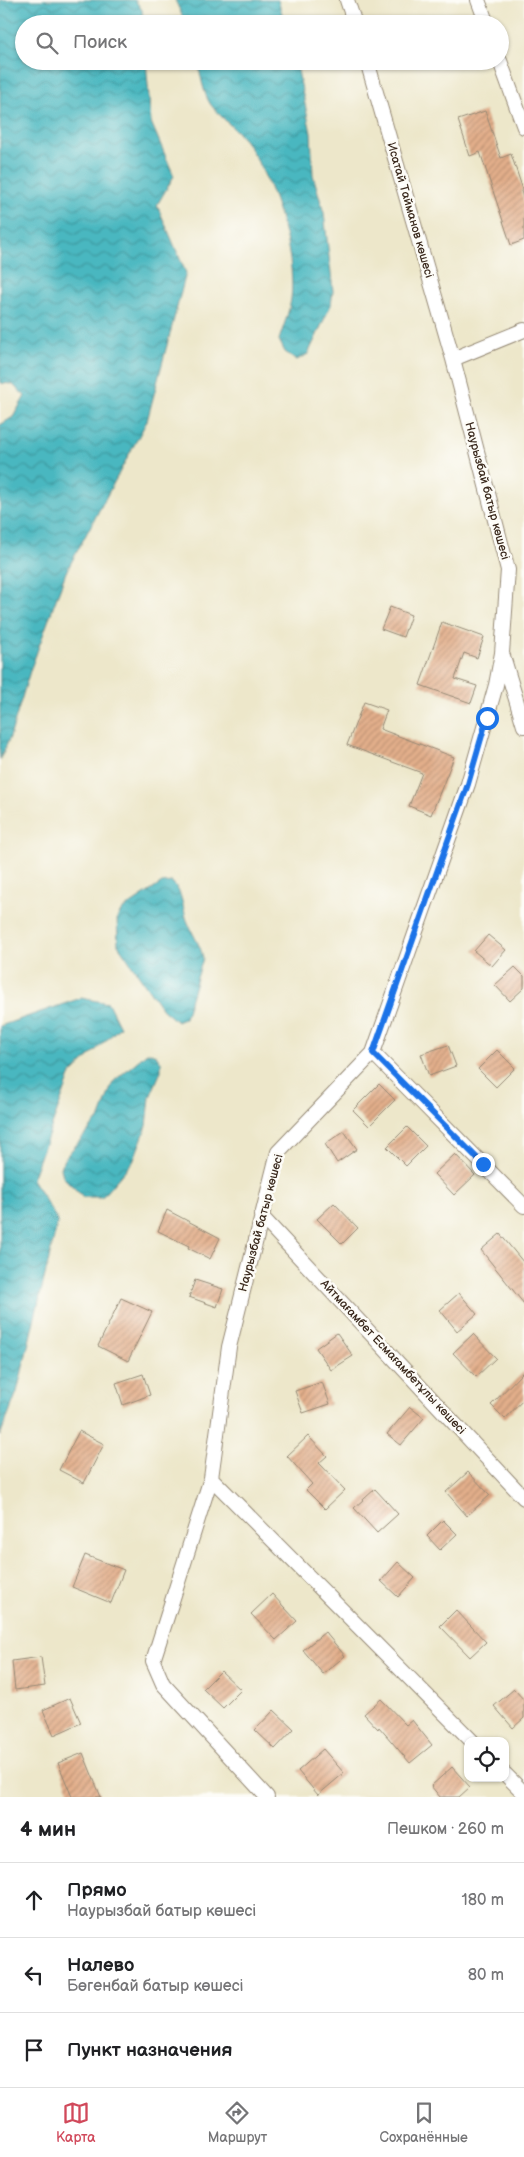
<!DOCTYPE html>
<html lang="ru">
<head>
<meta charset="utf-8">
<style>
	body { margin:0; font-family:"Balsamiq Sans",sans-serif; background:#f2f2f2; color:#202124 }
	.controls { position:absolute; right:15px; bottom:15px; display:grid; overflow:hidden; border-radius:10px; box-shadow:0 1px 4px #0004 }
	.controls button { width:45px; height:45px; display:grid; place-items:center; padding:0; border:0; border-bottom:1px solid #e0e0e0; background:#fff; color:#202124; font:25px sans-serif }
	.stop { position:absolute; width:15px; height:15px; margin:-11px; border:4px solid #1a73e8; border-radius:50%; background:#fff }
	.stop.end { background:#1a73e8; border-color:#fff; box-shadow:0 1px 5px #0008 }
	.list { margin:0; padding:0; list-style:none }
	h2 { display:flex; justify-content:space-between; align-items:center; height:65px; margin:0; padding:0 20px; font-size:21px }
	h2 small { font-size:16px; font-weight:400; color:#757577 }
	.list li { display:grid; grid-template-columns:32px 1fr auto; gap:15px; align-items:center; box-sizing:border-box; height:75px; padding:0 20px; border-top:1px solid #e0e0e0 }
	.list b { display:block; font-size:19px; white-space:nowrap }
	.list p { margin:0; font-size:16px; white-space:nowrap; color:#757577 }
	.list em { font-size:16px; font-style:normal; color:#757577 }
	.icon { flex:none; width:28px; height:28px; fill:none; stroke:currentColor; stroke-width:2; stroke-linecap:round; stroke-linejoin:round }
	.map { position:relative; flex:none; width:524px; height:1797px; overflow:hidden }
	.search { position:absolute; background:#fff; box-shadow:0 1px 4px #0004; left:15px; right:15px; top:15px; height:55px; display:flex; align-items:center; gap:12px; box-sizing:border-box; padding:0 18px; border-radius:28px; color:#757577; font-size:19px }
	.sheet { height:290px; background:#fff }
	nav { display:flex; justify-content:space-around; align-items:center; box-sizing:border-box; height:70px; border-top:1px solid #e0e0e0; background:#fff; font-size:14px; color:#757577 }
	nav a { display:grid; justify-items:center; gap:2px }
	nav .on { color:#d1495b }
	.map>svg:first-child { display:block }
	.water { fill:url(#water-waves); stroke:#42706f }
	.building { fill:url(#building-hatch) }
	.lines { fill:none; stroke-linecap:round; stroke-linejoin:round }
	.minor-casing { stroke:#948874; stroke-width:16 }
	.minor { stroke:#fff; stroke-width:14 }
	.route { stroke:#1a73e8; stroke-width:6 }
	.labels { text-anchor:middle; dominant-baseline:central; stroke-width:5; stroke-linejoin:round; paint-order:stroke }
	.street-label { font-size:12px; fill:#3b2a1e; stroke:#fdfcf7 }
</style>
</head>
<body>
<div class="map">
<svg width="524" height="1797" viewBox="0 0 524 1797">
	<defs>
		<pattern id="water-waves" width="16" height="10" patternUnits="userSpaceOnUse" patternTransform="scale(1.25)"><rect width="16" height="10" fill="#48b7c0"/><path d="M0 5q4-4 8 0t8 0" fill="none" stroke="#3d959b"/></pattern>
		<pattern id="building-hatch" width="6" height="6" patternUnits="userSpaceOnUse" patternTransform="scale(1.25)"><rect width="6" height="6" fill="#e3af8b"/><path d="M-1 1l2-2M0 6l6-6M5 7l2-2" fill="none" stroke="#b98f71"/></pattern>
	</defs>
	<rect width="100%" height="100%" fill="#fdfcf7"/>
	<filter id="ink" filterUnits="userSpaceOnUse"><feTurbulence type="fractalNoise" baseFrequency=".02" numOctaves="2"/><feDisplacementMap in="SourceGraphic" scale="10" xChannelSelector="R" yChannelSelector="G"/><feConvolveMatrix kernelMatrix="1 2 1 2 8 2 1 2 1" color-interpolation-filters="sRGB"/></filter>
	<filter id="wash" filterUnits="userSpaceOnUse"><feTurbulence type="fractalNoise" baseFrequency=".0096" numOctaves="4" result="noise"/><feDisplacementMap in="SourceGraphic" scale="20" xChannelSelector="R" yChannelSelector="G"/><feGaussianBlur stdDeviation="1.12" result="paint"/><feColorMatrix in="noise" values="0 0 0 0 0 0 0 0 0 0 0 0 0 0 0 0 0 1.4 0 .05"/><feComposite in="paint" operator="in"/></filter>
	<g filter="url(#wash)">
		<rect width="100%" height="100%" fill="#ede7ca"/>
		<!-- water -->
		<path class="water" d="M0 0H135L142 10 143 24H24V61H146L151 122 174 176 157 205 186 273 147 421 66 572 30 671 10 737 0 760V425L13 417 25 396 12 384 0 383Z
			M175 0H278L285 24H186Z
			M197 61H296L311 133 313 175 324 213 333 291 331 305 308 354 297 360 285 352 279 340C283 327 289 313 291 299 297 254 272 178 245 141 235 128 221 118 211 105 203 94 201 74 197 61Z
			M172 882C184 893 182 911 189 925 194 937 201 946 203 958L185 1018 177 1022 162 1009 118 945 117 918 122 910 162 883Z
			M81 998 108 1003 120 1027 71 1074 32 1179 58 1221 17 1392 0 1436V1026Z
			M148 1052 156 1055 161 1062V1071L150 1097 147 1126 133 1161 102 1197H83L63 1177 61 1168 64 1159 100 1117 113 1082Z"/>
		<g id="blocks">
			<!-- building -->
			<path class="building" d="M485 111 501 158 511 154 523 190 521 191 524 201V240L511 245 480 152 470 156 458 120Z
				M390 607 411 615 403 637 381 629Z
				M442 622 484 637 477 658 464 653 455 679 477 686 471 703 420 685Z
				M364 702 387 710 380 729 454 757 431 815 409 806 422 773 347 745Z
				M488 935 506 950 492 966 474 951Z
				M515 967 524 976V988L510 1001 495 985Z
				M448 1045 456 1066 429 1076 421 1054Z
				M497 1050 515 1068 496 1087 478 1069Z
				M379 1084 395 1100 369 1126 353 1110Z
				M407 1127 426 1146 406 1166 387 1147Z
				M344 1131 357 1149 337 1163 325 1144Z
				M455 1154 475 1175 454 1195 434 1174Z
				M334 1203 358 1228 342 1244 317 1219Z
				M167 1210 220 1238 210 1259 188 1248 189 1246 158 1231Z
				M500 1234 524 1263V1304L481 1250Z
				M195 1280 223 1289 217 1307 189 1297Z
				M459 1293 477 1314 457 1331 440 1310Z
				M121 1298 152 1312 128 1361 98 1346Z
				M337 1333 353 1356 331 1370 316 1348Z
				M473 1334 496 1358 476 1377 453 1353Z
				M524 1371V1399L505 1419 491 1405Z
				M143 1374 150 1395 123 1405 116 1383Z
				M322 1382 330 1404 303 1413 295 1391Z
				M410 1407 424 1418 401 1445 387 1434Z
				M79 1431 104 1444 84 1483 59 1470Z
				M308 1436 327 1456 319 1463 345 1490 325 1509 306 1490 312 1484 287 1456Z
				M468 1472 490 1495 467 1516 446 1492Z
				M375 1489 398 1514 377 1533 354 1508Z
				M443 1520 457 1534 440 1550 427 1536Z
				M85 1555 124 1570 111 1603 72 1587Z
				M398 1562 415 1578 398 1597 381 1581Z
				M272 1594 297 1621 276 1640 251 1614Z
				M456 1610 486 1642 470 1657 440 1626Z
				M325 1632 345 1656 323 1674 303 1650Z
				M41 1657 45 1686 15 1690 12 1661Z
				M221 1671 241 1690 223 1708 203 1689Z
				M514 1689 524 1700V1718L513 1728 494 1706Z
				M70 1698 81 1723 54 1735 43 1710Z
				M381 1699 406 1725 412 1720 432 1745 410 1763 379 1727 378 1729 364 1714Z
				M274 1710 294 1729 275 1749 255 1730Z
				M323 1749 344 1773 318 1795 298 1771Z
				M83 1753 101 1797H72L58 1763Z
				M452 1767 470 1787 459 1797H440L431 1786Z"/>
		</g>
	</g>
	<g filter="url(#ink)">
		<use href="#blocks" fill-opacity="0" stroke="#948874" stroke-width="1"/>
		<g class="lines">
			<defs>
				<path id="minor" d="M347 0 355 24
					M478 0 487 24
					M500 61 524 127
					M453 359 524 330
					M503 656 524 726
					M373 1053 524 1206
					M261 1216 524 1498
					M211 1478 472 1741
					M505 1774 524 1793
					M267 1797 163 1684 153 1661 211 1478 229 1347 278 1152 373 1053 468 784 496 685 502 653 508 570 453 359 367 61"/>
			</defs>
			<!-- minor casing -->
			<use href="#minor" class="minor-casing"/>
			<!-- minor -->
			<use href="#minor" class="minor"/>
		</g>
	</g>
	<g class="lines" filter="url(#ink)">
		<!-- route -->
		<path class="route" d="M483 1164 373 1053 468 784 487 718"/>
	</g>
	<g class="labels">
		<!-- street labels -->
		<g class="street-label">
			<text transform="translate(410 210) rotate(74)">Исатай Тайманов көшесі</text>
			<text transform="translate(487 491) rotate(75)">Наурызбай батыр көшесі</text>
			<text transform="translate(261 1223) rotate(-75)">Наурызбай батыр көшесі</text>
			<text transform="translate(393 1357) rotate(47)">Айтмағамбет Есмағамбетұлы көшесі</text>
		</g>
	</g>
</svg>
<div class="controls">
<button><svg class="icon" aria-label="locate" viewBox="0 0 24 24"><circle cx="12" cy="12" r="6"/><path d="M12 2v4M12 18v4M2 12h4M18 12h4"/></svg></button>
</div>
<div class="stop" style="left:487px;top:718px"></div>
<div class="stop end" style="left:483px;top:1164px"></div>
<div class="search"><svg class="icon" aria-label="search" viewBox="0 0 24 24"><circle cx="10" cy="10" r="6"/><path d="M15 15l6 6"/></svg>Поиск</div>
</div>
<section class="sheet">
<h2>4 мин<small>Пешком · 260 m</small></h2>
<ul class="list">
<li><svg class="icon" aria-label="ahead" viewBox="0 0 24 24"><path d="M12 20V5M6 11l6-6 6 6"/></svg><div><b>Прямо</b><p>Наурызбай батыр көшесі</p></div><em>180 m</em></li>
<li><svg class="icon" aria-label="left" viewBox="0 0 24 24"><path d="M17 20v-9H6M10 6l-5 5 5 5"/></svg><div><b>Налево</b><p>Бөгенбай батыр көшесі</p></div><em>80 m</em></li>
<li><svg class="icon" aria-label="arrive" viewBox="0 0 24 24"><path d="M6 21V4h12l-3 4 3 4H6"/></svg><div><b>Пункт назначения</b></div></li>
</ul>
</section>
<nav>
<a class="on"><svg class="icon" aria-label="map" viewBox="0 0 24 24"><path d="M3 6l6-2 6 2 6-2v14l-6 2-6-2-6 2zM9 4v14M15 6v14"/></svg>Карта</a>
<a><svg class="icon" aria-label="directions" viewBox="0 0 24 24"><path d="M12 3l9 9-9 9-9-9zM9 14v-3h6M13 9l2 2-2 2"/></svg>Маршрут</a>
<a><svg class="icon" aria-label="saved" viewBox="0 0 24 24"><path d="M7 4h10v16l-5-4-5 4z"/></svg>Сохранённые</a>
</nav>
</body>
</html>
